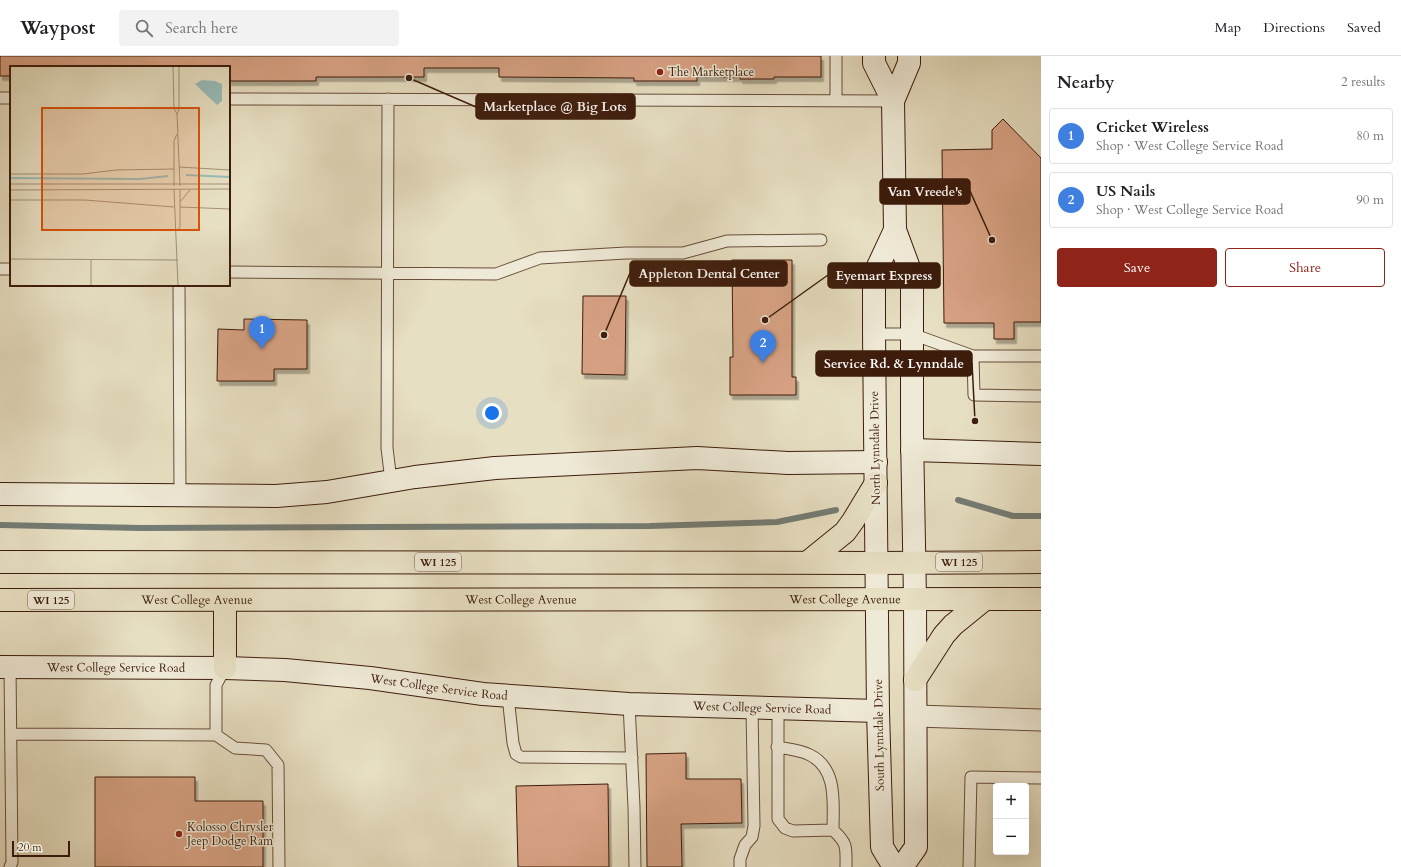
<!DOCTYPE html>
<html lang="en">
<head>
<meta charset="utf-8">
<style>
	body { margin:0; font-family:Cardo,serif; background:#f2f2f2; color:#202124 }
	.controls { position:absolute; right:12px; bottom:12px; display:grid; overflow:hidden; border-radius:4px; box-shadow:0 4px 16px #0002 }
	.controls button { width:36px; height:36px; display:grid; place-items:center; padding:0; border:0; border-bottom:1px solid #e0e0e0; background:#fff; color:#202124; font:20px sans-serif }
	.scale { position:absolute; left:12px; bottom:10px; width:58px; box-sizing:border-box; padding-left:4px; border:2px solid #3d1c0c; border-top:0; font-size:11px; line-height:14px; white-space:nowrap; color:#3d1c0c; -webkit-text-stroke:3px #efead7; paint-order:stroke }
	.you { position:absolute; left:492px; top:357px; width:14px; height:14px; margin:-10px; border:3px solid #fff; border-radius:50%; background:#1a73e8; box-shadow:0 0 0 6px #1a73e833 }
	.badge { display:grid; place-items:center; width:26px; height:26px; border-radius:50%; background:#8f2418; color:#fff; font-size:13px; font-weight:700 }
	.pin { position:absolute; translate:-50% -33px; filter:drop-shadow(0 1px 2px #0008) }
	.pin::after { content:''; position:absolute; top:21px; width:14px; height:12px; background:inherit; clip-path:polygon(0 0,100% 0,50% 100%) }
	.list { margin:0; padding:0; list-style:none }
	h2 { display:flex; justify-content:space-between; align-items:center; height:52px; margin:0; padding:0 16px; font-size:17px }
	h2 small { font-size:13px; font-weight:400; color:#757577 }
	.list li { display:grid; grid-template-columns:26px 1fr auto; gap:12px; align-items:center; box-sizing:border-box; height:56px; margin:0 8px 8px; padding:0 8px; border:1px solid #e0e0e0; border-radius:4px }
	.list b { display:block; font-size:15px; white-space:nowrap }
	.list p { margin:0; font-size:13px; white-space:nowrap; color:#757577 }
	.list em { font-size:13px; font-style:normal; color:#757577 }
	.actions { display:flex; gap:8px; padding:12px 16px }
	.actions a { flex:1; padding:9px 0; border:1px solid #8f2418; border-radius:4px; text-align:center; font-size:14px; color:#8f2418 }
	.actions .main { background:#8f2418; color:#fff }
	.icon { flex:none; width:22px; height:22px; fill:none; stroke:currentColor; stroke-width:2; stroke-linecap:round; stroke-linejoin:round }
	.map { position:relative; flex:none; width:1041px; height:811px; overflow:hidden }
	header { display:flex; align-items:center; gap:24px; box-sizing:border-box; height:56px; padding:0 20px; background:#fff; border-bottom:1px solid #e0e0e0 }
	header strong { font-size:19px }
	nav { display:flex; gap:22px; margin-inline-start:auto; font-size:14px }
	.search { width:280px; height:36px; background:#f2f2f2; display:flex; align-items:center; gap:10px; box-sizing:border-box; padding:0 14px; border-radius:4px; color:#757577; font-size:15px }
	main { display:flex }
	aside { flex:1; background:#fff }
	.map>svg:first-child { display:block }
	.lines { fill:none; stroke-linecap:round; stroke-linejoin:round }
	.stream { stroke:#747c74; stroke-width:6 }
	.building { fill:#d8a385; stroke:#3d1c0c; filter:url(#shadow) }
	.lane-casing { stroke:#684d3a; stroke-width:13 }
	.street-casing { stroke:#684d3a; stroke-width:23 }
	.secondary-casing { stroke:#3d1c0c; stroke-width:24 }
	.primary-casing { stroke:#3d1c0c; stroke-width:24 }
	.lane { stroke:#efead7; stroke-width:11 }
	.street { stroke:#efead7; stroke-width:21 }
	.secondary { stroke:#efead7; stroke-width:22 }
	.primary { stroke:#e7dfc2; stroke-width:22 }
	.poi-dot { fill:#8f2418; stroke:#efead7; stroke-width:1.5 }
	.labels { text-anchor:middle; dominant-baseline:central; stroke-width:3; stroke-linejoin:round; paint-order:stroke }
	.shield { fill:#efead7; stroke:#725a49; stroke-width:1 }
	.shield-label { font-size:11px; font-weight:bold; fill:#3d1c0c }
	.poi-label { font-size:12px; fill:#3d1c0c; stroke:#efead7; text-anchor:start }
	.street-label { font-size:12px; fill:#3d1c0c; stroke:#efead7 }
	.inset-river { fill:none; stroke:#98bcb9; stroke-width:2 }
	.inset-road { fill:none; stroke:#a39179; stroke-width:1 }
	.view { fill:#d7530c; fill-opacity:0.15; stroke:#d7530c; stroke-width:2 }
	.inset-edge { fill:none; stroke:#3d1c0c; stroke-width:2 }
	.leader { fill:none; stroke:#3d1c0c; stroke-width:1.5 }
	.callout-dot { fill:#3d1c0c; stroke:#efead7; stroke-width:1.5 }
	.callout { fill:#3d1c0c; stroke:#3d1c0c; stroke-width:1.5 }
	.callout-label { font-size:13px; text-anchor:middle; font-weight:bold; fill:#fff }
</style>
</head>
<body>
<header>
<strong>Waypost</strong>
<div class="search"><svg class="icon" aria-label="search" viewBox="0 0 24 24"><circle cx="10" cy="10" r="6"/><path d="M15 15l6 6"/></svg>Search here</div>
<nav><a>Map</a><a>Directions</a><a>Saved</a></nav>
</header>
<main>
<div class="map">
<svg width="1041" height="811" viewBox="0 0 1041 811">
	<defs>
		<filter id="shadow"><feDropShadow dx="2.5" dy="4.5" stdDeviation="0" flood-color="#0004"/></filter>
	</defs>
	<rect width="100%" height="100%" fill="#e7dfc2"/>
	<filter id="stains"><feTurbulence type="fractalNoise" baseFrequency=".005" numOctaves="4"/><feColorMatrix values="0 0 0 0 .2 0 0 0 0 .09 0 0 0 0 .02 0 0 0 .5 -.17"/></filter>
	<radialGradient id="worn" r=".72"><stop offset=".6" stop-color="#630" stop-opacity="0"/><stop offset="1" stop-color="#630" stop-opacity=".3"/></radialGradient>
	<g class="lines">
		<!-- stream -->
		<path class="stream" d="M958 444 1013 460H1041
			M0 469 141 472 650 470 777 466 836 454"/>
	</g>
	<!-- building -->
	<path class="building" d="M0 0H821V21H774V23H740V21H697V25H634V22L499 21V12H424V21H316V25H229V11H11V20H0Z
		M1003 63 1041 102V266H1014V283H994V267H944L942 94 992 93V74Z
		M732 204H792V321H796V339H730V301H733Z
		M583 240H626L625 319 582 318Z
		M244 263 307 264V313H274V325H217L218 273 244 274Z
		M686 697V723H741L742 767 681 768 682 811H647L646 698Z
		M95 721H195V745H263V811H95Z
		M608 728 609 811H518L516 730Z"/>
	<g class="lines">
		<defs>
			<path id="lane" d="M0 42H11
				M229 43 893 45
				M388 43 387 392 391 425
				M836 45V0
				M0 213H11
				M229 216 496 218 540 202 626 197H683L727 185 821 184
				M179 229 180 439
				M874 278H912L973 300H1041
				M973 300 974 339 1041 340
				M508 640 513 687 516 698 521 701 632 702
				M629 648 634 751 635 811
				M778 653V763L785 772 793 775 833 774C848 788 846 791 846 811
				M11 678 216 679V629L225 612
				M216 679 235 692 266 694 278 709 279 811
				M777 691C788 693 800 694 810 699 838 713 833 748 833 774
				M10 811 12 806 10 611
				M740 811V803L745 789 752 781 754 770 752 652
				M969 811 971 721 1041 722"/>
			<path id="street" d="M916 660 1041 664"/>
			<g id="secondary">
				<path d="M874 0V7L893 45"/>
				<path d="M912 394 1041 398"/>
				<path d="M0 438 276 440 327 436 415 421 495 412 697 402 788 407 876 406"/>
				<path id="s1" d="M0 611 225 612 285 614 370 622 483 638 629 648 878 655"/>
				<path d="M894 811 882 791 878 655 874 278V219L895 174"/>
				<path d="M902 811 916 791 915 543 912 378V220L895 174 893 45 909 7V0"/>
			</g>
			<g id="primary">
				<path d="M0 506 877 507 1041 506"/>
				<path d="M808 506 845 476 853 465 876 427"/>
				<path id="s2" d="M0 544 1041 543"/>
				<path d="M225 612V544"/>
				<path d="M915 624 944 579 953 569 985 543"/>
			</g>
		</defs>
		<!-- lane casing -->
		<use href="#lane" class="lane-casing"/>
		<!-- street casing -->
		<use href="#street" class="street-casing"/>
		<!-- secondary casing -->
		<use href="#secondary" class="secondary-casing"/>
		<!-- primary casing -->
		<use href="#primary" class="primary-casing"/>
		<!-- lane -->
		<use href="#lane" class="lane"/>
		<!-- street -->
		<use href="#street" class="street"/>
		<!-- secondary -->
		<use href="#secondary" class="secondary"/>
		<!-- primary -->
		<use href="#primary" class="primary"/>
	</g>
	<!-- markers -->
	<g class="poi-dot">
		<circle cx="660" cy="16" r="4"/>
		<circle cx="179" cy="778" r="4"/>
	</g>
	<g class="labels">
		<!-- shield labels -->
		<g class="shield">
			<rect x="415" y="497" width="46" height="18" rx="3"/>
			<rect x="936" y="497" width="46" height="18" rx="3"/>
			<rect x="28" y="535" width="46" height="18" rx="3"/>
		</g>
		<g class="shield-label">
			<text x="438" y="506">WI 125</text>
			<text x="959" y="506">WI 125</text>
			<text x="51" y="544">WI 125</text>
		</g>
		<!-- poi labels -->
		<g class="poi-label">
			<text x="668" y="16">The Marketplace</text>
			<text x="187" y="771">Kolosso Chrysler<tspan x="187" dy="14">Jeep Dodge Ram</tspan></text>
		</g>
		<!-- street labels -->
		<g class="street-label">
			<text transform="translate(875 392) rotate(-91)">North Lynndale Drive</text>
			<text stroke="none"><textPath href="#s2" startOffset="845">West College Avenue</textPath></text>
			<text stroke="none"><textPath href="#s2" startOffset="197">West College Avenue</textPath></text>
			<text stroke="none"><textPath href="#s2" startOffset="521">West College Avenue</textPath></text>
			<text stroke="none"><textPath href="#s1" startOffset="116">West College Service Road</textPath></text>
			<text stroke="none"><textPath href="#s1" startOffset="440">West College Service Road</textPath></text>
			<text stroke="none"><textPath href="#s1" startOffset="764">West College Service Road</textPath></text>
			<text transform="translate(879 679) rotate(-91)">South Lynndale Drive</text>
		</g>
	</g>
	<!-- overview -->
	<g transform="translate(10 10)">
		<rect width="220" height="220" fill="#e7dfc2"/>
		<path d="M192 14 205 15 212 18V35L207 39 185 18Z" fill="#98bcb9"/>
		<path class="inset-river" d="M176 109 220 111M0 112 130 113 158 110"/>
		<path class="inset-road" d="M163 0 164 43 167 48M169 0V43L167 48 170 120M169 101 220 104M0 108H73L106 104 164 103M0 118H220M164 120V75L167 68M164 123 168 220M0 124 220 123M0 134H75L164 141M170 136 180 124M170 141 220 143M167 165 170 161V124M0 193 168 194M81 194V220"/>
		<path class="view" d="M32 42H189V164H32Z"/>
		<rect width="220" height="220" class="inset-edge"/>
	</g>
	<!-- callouts -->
	<path class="leader" d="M409 22L476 51M992 184L970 135M604 279L630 217M765 264L828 219M975 365L972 307"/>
	<g class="callout-dot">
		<circle cx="409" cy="22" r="4"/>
		<circle cx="992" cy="184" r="4"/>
		<circle cx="604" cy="279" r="4"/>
		<circle cx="765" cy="264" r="4"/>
		<circle cx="975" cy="365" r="4"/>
	</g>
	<g class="callout">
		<rect x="476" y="38" width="159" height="25" rx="4"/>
		<rect x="880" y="123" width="90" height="25" rx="4"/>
		<rect x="630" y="205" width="157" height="25" rx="4"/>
		<rect x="828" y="207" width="112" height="25" rx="4"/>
		<rect x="816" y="295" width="156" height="25" rx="4"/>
	</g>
	<g class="callout-label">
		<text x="555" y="55">Marketplace @ Big Lots</text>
		<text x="925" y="140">Van Vreede's</text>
		<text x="709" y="222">Appleton Dental Center</text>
		<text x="884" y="224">Eyemart Express</text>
		<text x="894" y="312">Service Rd. &amp; Lynndale</text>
	</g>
	<rect width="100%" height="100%" filter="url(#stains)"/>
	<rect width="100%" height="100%" fill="url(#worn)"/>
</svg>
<div class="controls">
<button>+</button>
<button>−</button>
</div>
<div class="scale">20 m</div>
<div class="you"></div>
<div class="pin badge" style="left:262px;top:293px;background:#3f7fe0">1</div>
<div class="pin badge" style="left:763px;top:307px;background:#3f7fe0">2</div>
</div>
<aside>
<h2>Nearby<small>2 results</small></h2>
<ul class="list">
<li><span class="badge" style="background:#3f7fe0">1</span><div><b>Cricket Wireless</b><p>Shop · West College Service Road</p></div><em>80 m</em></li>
<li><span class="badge" style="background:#3f7fe0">2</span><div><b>US Nails</b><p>Shop · West College Service Road</p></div><em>90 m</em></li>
</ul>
<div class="actions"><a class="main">Save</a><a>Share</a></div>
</aside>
</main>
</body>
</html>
